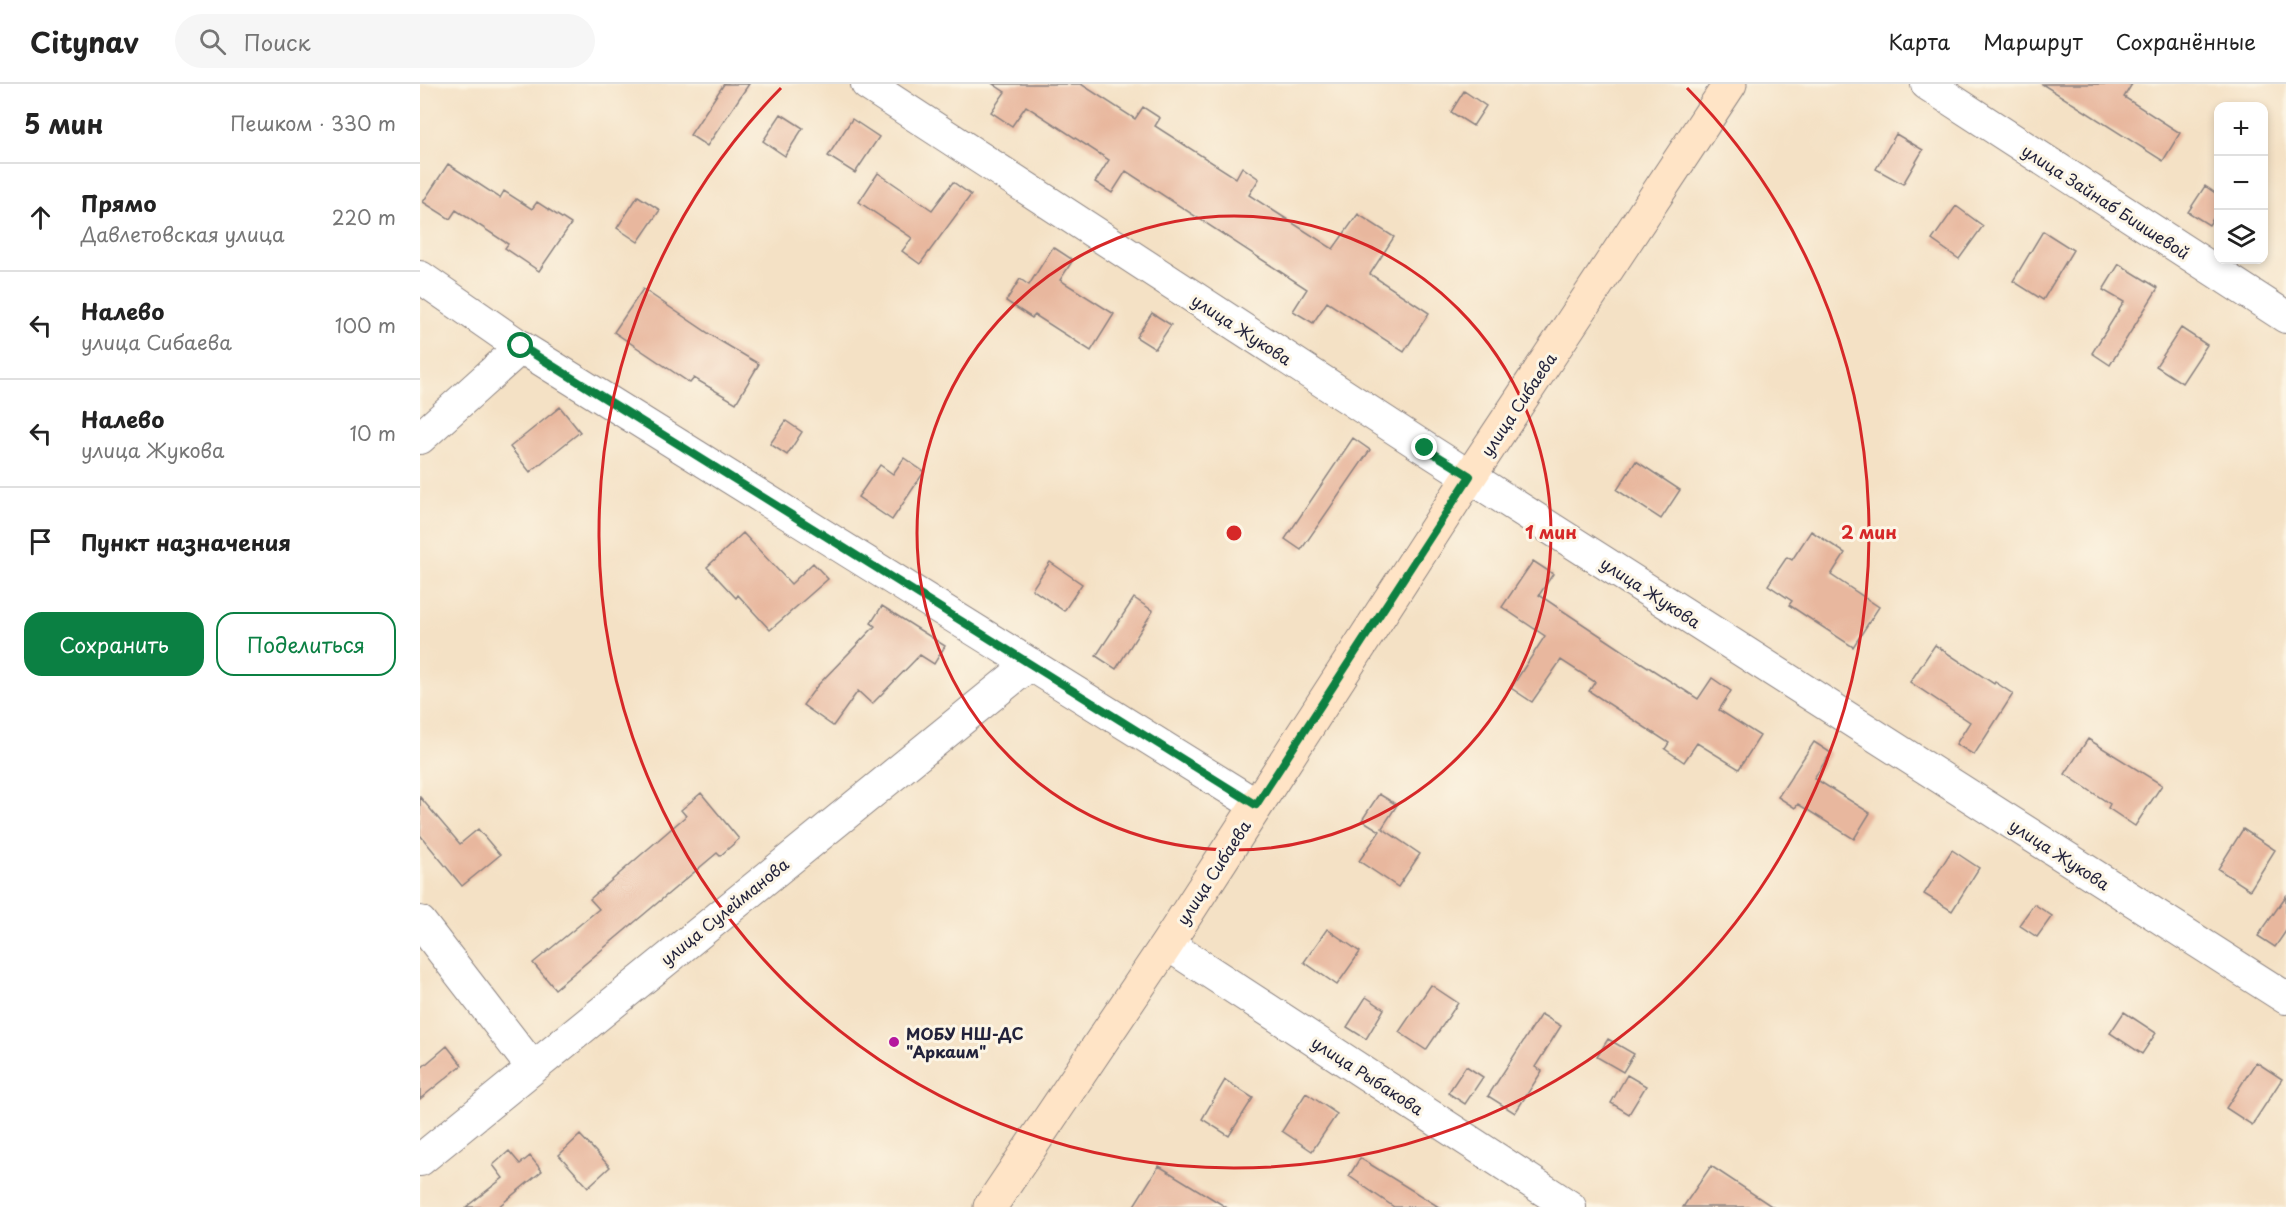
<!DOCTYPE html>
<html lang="ru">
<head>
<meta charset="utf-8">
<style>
	body { margin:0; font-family:"Playpen Sans",sans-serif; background:#f6f6f6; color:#222 }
	.controls { position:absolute; right:18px; top:18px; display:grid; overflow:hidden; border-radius:12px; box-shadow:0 3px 9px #0003 }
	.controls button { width:54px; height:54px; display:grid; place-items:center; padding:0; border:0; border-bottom:2px solid #e0e0e0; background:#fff; color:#222; font:30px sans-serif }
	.stop { position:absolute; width:18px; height:18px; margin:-14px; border:4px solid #0b8043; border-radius:50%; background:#fff }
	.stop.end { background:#0b8043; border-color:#fff; box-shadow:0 2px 6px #0008 }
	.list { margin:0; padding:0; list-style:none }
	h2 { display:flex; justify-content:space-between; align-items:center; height:78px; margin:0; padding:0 24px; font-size:26px }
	h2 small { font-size:20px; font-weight:400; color:#767676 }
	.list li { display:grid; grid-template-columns:39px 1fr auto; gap:18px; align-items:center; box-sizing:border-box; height:108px; padding:0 24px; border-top:2px solid #e0e0e0 }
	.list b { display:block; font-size:22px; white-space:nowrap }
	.list p { margin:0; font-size:20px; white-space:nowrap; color:#767676 }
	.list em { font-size:20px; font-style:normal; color:#767676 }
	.actions { display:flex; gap:12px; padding:18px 24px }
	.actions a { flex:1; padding:14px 0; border:2px solid #0b8043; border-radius:18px; text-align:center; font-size:21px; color:#0b8043 }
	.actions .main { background:#0b8043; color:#fff }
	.icon { flex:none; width:33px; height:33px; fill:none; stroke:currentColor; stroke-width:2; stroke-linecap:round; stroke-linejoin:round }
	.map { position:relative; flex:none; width:1866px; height:1123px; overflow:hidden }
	header { display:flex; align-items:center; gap:36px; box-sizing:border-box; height:84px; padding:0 30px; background:#fff; border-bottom:2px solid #e0e0e0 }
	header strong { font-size:28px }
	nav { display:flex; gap:33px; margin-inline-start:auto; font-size:21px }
	.search { width:420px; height:54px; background:#f6f6f6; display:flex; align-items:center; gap:15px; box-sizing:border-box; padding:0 21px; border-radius:33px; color:#767676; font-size:22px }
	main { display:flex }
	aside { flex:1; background:#fff }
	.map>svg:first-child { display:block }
	.building { fill:#e8b79e }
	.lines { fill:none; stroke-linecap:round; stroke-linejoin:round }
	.street-casing { stroke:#8b8280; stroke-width:34 }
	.secondary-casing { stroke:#8b8280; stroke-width:35 }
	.street { stroke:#fff; stroke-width:32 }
	.secondary { stroke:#ffe4c6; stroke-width:33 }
	.route { stroke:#0b8043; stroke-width:8 }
	.ring { fill:none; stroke:#d62828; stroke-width:3 }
	.poi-dot { fill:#b5179e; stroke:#fcf5e5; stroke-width:2 }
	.labels { text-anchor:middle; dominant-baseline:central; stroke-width:6; stroke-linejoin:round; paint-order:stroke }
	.street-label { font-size:16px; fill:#22223b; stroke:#fcf5e5 }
	.poi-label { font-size:16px; font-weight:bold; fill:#22223b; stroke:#fcf5e5; text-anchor:start }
	.centre { fill:#d62828; stroke:#fcf5e5; stroke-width:3 }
	.ring-label { font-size:18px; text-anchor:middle; font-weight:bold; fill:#d62828; stroke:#fcf5e5; stroke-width:6; stroke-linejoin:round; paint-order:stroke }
</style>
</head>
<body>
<header>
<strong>Citynav</strong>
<div class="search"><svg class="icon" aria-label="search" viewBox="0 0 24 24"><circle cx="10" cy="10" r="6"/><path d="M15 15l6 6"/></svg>Поиск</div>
<nav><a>Карта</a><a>Маршрут</a><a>Сохранённые</a></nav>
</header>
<main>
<aside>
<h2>5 мин<small>Пешком · 330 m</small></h2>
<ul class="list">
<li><svg class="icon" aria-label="ahead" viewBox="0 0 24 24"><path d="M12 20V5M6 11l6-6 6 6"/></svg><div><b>Прямо</b><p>Давлетовская улица</p></div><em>220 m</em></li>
<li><svg class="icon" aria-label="left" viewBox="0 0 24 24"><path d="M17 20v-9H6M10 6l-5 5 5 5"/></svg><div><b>Налево</b><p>улица Сибаева</p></div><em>100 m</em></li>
<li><svg class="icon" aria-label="left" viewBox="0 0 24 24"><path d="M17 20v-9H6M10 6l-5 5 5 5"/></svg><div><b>Налево</b><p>улица Жукова</p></div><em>10 m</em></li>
<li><svg class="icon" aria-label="arrive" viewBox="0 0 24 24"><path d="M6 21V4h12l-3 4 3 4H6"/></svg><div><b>Пункт назначения</b></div></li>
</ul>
<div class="actions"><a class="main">Сохранить</a><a>Поделиться</a></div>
</aside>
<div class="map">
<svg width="1866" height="1123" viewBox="0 0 1866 1123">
	<rect width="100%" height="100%" fill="#fcf5e5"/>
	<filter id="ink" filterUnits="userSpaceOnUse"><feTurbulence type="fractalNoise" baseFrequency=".0167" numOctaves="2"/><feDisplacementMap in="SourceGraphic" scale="12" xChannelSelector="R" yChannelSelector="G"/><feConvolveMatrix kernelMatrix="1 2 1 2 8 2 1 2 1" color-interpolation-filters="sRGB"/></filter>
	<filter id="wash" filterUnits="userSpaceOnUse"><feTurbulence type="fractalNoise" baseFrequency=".008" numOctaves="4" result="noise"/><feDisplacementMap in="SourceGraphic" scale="24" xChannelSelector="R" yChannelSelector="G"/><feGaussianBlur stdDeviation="1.35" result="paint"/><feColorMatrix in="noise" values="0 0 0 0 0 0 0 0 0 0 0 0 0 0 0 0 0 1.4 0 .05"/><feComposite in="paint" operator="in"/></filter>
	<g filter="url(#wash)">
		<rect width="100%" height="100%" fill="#f4e1c5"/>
		<g id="blocks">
			<!-- building -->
			<path class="building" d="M304 0H329L287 62 270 51Z
				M573 0H661L715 35 723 23 740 34 735 42 816 94 822 83 839 95 829 111 913 165 938 130 974 153 950 190 1009 229 984 268 907 218 893 239 873 227 887 205 706 87 692 109 675 98 689 76 606 22 592 42 571 28 585 8Z
				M1622 0H1712L1704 13 1760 49 1743 77Z
				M1044 7 1066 22 1053 42 1031 28Z
				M361 30 383 44 365 72 343 57Z
				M432 35 459 53 435 89 408 72Z
				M1476 50 1503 66 1483 100 1456 85Z
				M28 80 80 114 84 107 112 125 117 118 151 140 119 187 85 164 88 160 36 126 30 135 3 118Z
				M458 89 512 126 533 98 551 111 500 180 482 167 492 154 439 118Z
				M1785 102 1798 111V127L1789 141 1768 128Z
				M218 112 240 126 218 158 197 144Z
				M1536 122 1563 142 1539 175 1512 156Z
				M1623 147 1653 166 1623 216 1593 197Z
				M633 163 653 176 640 196 694 230 671 267 615 231 612 234 586 217 600 195 609 201Z
				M1699 180 1738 204 1690 281 1672 269 1704 218 1683 206Z
				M223 205 297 255 339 280 316 319 274 294 270 299 194 248Z
				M732 229 751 241 735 265 716 253Z
				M1761 244 1787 261 1762 299 1736 282Z
				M140 323 160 348 110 388 90 363Z
				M366 337 382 348 367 371 350 360Z
				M933 354 950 366 881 466 865 455Z
				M484 374 504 388 472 436 438 413 460 381 473 390Z
				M1216 377 1260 406 1241 435 1197 406Z
				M1391 447 1425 469 1411 491 1459 523 1433 563 1369 521 1372 517 1348 501 1367 473 1372 476Z
				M323 449 371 500 393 479 408 495 350 546 318 511 316 514 287 483Z
				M1113 477 1133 490 1119 511 1214 574 1278 615 1292 594 1311 607 1299 626 1340 652 1319 685 1277 659 1264 678 1245 665 1249 659 1169 607 1175 598 1141 576 1112 618 1091 604 1125 552 1082 523Z
				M630 478 662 500 644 527 612 505Z
				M714 514 733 527 696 585 676 572Z
				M462 522 525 562 514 580 500 571 452 620 438 607 413 642 383 621 397 602 455 542 451 539Z
				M1515 561 1574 600 1575 598 1593 610 1554 671 1536 660 1550 638 1490 598Z
				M1668 655 1742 701 1715 742 1688 724 1690 720 1645 690Z
				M1394 658 1411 669 1394 694 1450 729 1434 755 1378 720 1375 724 1358 713Z
				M281 709 319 755 300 772 297 769 135 905 113 879 179 825 170 815 266 732 261 726Z
				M959 710 977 721 962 744 1000 770 978 803 939 777 960 747 942 736Z
				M0 713 40 760 58 745 80 771 42 802 0 751Z
				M1823 745 1855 766 1830 806 1798 785Z
				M1532 766 1559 784 1532 827 1504 810Z
				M1866 812V847L1855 863 1838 852Z
				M1614 820 1632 832 1617 853 1599 841Z
				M907 845 940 868 917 901 884 878Z
				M1011 901 1038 919 1006 966 979 948Z
				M946 913 964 925 946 955 927 943Z
				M1704 928 1736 949 1722 970 1690 949Z
				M1121 930 1141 942 1115 983 1122 987 1095 1029 1068 1012Z
				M1188 955 1214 970 1203 988 1177 973Z
				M27 962 42 981 0 1015V985Z
				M1836 978 1862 995 1832 1041 1806 1024Z
				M1046 982 1063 993 1045 1020 1028 1009Z
				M1207 991 1226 1002 1209 1030 1191 1019Z
				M805 996 833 1014 809 1052 782 1035Z
				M886 1009 917 1030 892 1067 862 1047Z
				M160 1051 190 1083 168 1103 139 1071Z
				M89 1067 100 1080 110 1072 122 1087 78 1123H46L83 1094 73 1081Z
				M940 1074 1019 1123H974L929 1092Z
				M739 1082 806 1123H713Z
				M1291 1082 1353 1123H1263Z"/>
		</g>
	</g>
	<g filter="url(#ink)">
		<use href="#blocks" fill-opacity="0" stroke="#8b8280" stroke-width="1.5"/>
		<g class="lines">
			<defs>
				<path id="street" d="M447 0 1005 364 1866 914
					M1507 0 1866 233
					M0 193 101 263 836 721
					M0 354 101 263
					M0 838 112 983
					M747 860 1150 1123
					M0 1076 610 580"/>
				<path id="secondary" d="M570 1123 747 860 1050 392 1310 0"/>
			</defs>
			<!-- street casing -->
			<use href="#street" class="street-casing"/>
			<!-- secondary casing -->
			<use href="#secondary" class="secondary-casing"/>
			<!-- street -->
			<use href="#street" class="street"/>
			<!-- secondary -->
			<use href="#secondary" class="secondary"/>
		</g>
	</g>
	<g class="lines" filter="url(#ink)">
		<!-- route -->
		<path class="route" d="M101 262 836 721 1050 392 1005 364"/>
	</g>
	<!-- distance rings -->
	<g class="ring">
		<circle cx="814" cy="449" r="317"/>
		<path d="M1267 4A635 635 0 1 1 361 4"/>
	</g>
	<!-- markers -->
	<circle class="poi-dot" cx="474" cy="958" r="6"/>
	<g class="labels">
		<!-- street labels -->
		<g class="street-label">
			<text transform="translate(1686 117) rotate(33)">улица Зайнаб Биишевой</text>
			<text transform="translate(822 245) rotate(33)">улица Жукова</text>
			<text transform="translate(1098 320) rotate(-56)">улица Сибаева</text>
			<text transform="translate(1231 508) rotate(33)">улица Жукова</text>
			<text transform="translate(1640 770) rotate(33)">улица Жукова</text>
			<text transform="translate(793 788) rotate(-57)">улица Сибаева</text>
			<text transform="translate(304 827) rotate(-39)">улица Сулейманова</text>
			<text transform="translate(948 991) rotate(33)">улица Рыбакова</text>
		</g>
		<!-- poi labels -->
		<g class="poi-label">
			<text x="486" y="949">МОБУ НШ-ДС<tspan x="486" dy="18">"Аркаим"</tspan></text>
		</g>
	</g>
	<circle cx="814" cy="449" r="9" class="centre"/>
	<g class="ring-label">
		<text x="1131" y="455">1 мин</text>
		<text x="1449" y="455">2 мин</text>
	</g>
</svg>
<div class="controls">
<button>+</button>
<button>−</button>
<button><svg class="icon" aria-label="layers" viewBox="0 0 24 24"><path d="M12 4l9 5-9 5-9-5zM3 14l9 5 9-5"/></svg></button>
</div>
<div class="stop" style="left:101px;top:262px"></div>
<div class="stop end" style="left:1005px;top:364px"></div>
</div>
</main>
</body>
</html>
